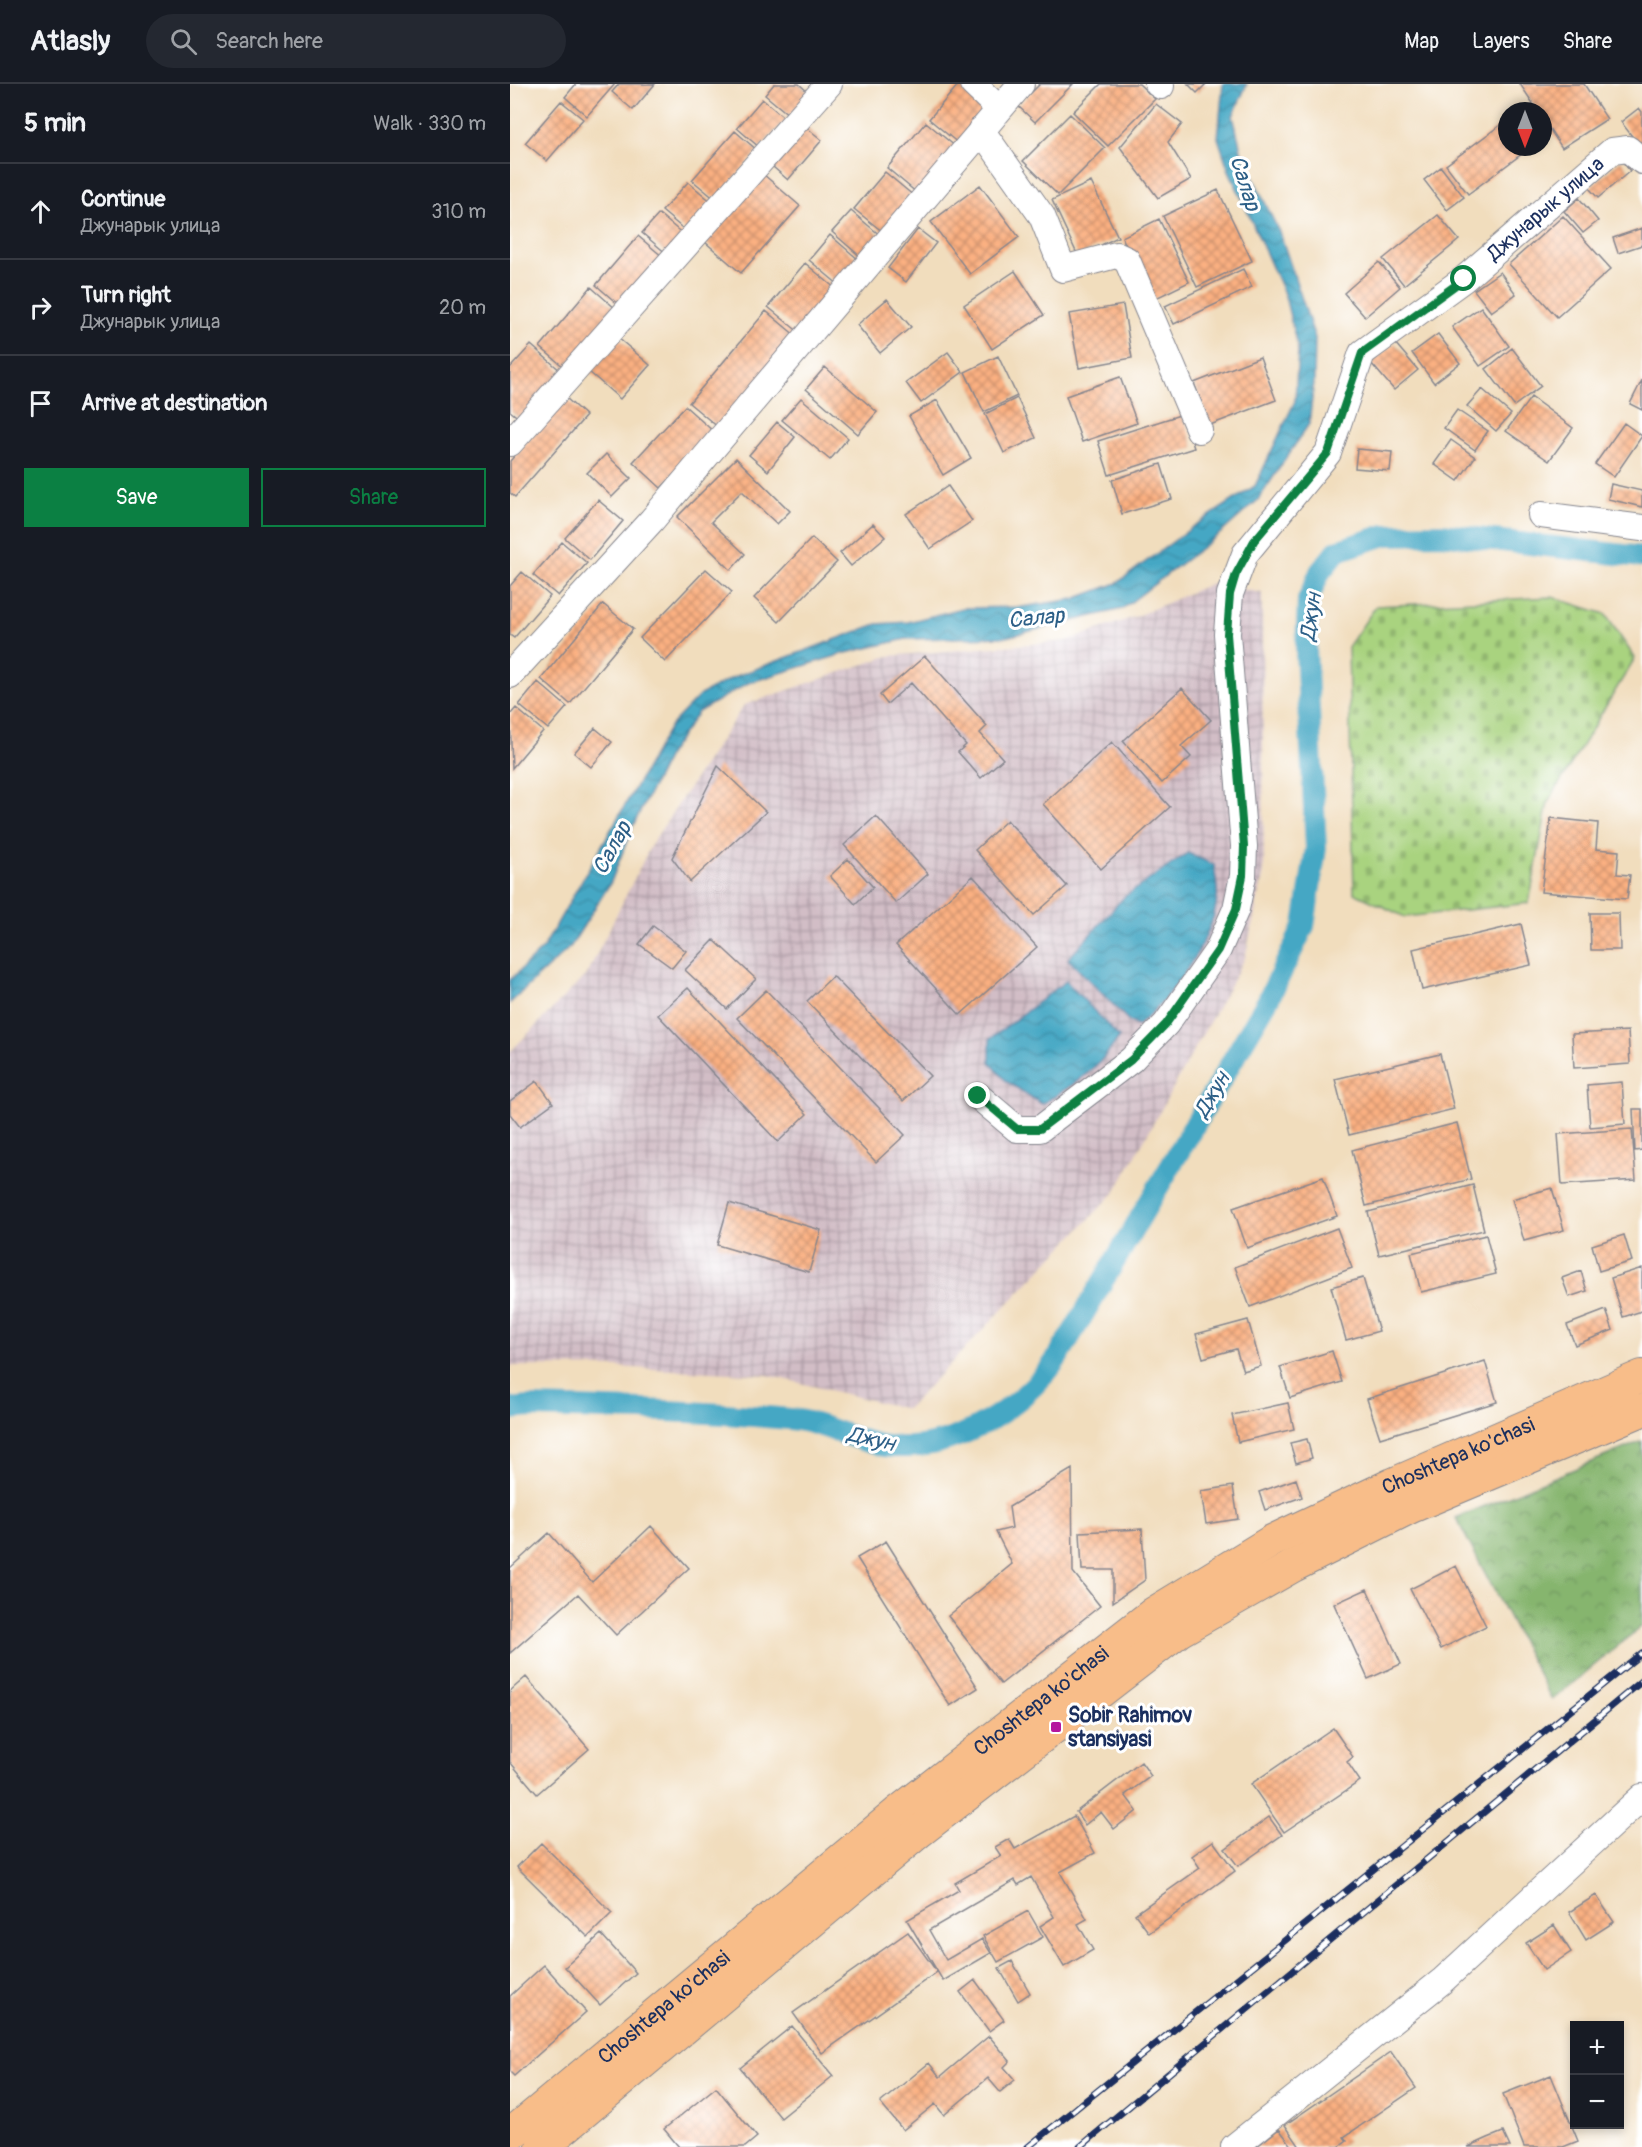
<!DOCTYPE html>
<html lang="en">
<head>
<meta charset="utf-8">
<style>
	body { margin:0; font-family:Pangolin,sans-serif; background:#242831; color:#f1f3f6 }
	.controls { position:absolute; right:18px; bottom:18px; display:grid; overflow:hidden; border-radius:0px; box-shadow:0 3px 9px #0003 }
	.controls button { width:54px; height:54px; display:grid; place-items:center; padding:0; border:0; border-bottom:2px solid #363941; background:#171b24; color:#f1f3f6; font:30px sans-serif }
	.compass { position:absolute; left:988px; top:18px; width:54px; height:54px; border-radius:50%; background:#171b24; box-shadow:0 3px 9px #0003; rotate:180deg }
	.stop { position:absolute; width:18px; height:18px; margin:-14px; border:4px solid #0b8043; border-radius:50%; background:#fff }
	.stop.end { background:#0b8043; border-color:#fff; box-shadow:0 2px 6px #0008 }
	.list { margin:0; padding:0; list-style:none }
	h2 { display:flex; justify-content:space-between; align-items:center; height:78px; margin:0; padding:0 24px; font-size:26px }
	h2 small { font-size:20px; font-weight:400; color:#9ea1a6 }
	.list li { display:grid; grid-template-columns:39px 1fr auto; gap:18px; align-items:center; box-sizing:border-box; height:96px; padding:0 24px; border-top:2px solid #363941 }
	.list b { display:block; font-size:22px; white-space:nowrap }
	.list p { margin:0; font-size:20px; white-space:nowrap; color:#9ea1a6 }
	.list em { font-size:20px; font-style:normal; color:#9ea1a6 }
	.actions { display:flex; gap:12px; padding:18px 24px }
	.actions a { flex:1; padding:14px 0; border:2px solid #0b8043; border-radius:0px; text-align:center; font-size:21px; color:#0b8043 }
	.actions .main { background:#0b8043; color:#fff }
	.icon { flex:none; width:33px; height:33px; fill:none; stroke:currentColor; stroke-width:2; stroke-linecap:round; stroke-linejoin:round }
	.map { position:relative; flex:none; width:1132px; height:2063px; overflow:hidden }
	header { display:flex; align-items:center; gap:36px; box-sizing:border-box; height:84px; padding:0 30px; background:#171b24; border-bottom:2px solid #363941 }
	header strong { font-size:28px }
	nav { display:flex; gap:33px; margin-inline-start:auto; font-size:21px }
	.search { width:420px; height:54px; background:#242831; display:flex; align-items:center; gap:15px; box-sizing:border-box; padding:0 21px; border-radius:33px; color:#9ea1a6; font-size:22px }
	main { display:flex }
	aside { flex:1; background:#171b24 }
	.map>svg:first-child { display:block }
	.industrial { fill:url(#industrial-grid) }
	.forest { fill:url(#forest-crowns); stroke:#507266; stroke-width:1.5 }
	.cemetery { fill:url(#cemetery-stones); stroke:#62816e; stroke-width:1.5 }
	.water { fill:url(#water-waves); stroke:#306b91; stroke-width:1.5 }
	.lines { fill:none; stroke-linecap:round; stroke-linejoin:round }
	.canal { stroke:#45a7c4; stroke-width:22 }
	.building { fill:url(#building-cross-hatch) }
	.minor-casing { stroke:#86868e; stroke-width:28 }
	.major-casing { stroke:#86868e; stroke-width:34 }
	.minor { stroke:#fff; stroke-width:26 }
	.major { stroke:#f8bd89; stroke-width:32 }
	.rail-casing { stroke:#1b2f5e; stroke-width:7 }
	.rail { stroke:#fff; stroke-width:4.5; stroke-dasharray:14; stroke-linecap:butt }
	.route { stroke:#0b8043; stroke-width:8 }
	.poi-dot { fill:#b5179e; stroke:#fff; stroke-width:2 }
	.labels { text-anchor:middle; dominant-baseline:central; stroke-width:6; stroke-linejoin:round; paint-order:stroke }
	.street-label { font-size:21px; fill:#1b2f5e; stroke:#fff }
	.poi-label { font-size:21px; font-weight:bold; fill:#1b2f5e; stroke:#fff; text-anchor:start }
	.water-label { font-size:22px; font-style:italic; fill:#2c5f87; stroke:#fff }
</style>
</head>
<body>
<header>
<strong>Atlasly</strong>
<div class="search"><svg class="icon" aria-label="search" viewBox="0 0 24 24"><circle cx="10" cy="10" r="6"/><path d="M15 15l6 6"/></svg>Search here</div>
<nav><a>Map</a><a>Layers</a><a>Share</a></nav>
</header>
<main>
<aside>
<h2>5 min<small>Walk · 330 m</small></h2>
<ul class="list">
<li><svg class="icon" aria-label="ahead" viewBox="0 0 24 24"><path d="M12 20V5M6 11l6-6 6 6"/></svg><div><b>Continue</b><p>Джунарык улица</p></div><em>310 m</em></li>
<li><svg class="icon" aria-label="right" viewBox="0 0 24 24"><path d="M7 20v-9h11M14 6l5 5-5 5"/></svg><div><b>Turn right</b><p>Джунарык улица</p></div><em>20 m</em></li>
<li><svg class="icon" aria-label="arrive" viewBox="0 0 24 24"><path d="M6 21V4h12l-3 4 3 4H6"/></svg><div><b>Arrive at destination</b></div></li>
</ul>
<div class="actions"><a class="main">Save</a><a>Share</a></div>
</aside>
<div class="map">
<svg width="1132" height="2063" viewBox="0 0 1132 2063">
	<defs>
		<pattern id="industrial-grid" width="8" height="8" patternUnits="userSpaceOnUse" patternTransform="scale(1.5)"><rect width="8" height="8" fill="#d2bdc6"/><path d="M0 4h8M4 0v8" fill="none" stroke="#aa9aa4"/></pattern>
		<pattern id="forest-crowns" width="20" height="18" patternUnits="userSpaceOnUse" patternTransform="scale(1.5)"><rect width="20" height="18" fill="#86b56e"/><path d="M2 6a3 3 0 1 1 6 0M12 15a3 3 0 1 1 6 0" fill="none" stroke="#6d945e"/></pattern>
		<pattern id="cemetery-stones" width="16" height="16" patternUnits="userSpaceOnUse" patternTransform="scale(1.5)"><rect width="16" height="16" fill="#a9d37f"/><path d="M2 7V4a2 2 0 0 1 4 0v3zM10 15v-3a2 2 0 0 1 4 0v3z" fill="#91b570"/></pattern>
		<pattern id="water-waves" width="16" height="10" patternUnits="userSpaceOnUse" patternTransform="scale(1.5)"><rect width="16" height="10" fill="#45a7c4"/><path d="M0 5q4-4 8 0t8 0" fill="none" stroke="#3988a2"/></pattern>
		<pattern id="building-cross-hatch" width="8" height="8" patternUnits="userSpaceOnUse" patternTransform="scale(1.5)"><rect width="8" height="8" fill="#fbb081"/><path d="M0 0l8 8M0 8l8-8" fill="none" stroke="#ca906d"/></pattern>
	</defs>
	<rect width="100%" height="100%" fill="#fff"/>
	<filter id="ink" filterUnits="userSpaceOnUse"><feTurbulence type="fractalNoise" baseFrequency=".0167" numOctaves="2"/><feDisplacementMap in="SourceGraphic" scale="12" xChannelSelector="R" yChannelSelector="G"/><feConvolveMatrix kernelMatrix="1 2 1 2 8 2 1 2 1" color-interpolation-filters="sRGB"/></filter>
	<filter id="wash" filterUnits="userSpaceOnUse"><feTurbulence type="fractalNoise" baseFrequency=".008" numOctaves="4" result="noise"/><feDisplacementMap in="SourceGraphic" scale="24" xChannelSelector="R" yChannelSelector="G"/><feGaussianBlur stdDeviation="1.35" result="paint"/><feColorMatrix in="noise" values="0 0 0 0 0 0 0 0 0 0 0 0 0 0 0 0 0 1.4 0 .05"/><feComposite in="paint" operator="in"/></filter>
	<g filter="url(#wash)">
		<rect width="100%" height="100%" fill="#f1ddbd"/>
		<!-- industrial -->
		<path class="industrial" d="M702 499 752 509 754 788 735 874 606 1107 397 1325 257 1291 105 1283 0 1282V968L77 890 141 761 234 621 378 572 556 557 627 532Z"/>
		<!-- forest -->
		<path class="forest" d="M1132 1357V1542L1042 1616 946 1434Z"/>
		<!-- cemetery -->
		<path class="cemetery" d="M1042 513 1095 530 1125 574 1038 718 1019 819 895 833 844 809 838 563 866 522Z"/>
		<!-- water -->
		<path class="water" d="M713 0H737L723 32 732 70 771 152 805 254 804 298 799 340 748 416 712 448 612 525 496 553 396 555 336 569 238 599 188 628 160 668 122 744 101 798 61 862 0 919V896L33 864 161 641 190 611 224 593 367 540 398 538 453 524 512 523 564 515 607 499 684 442 745 402 785 317 788 266 775 212 718 84 708 54Z
			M678 769 704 781C705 792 708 804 707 814 703 857 659 916 627 942L620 938 558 875 614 813Z
			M556 897 609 953C589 985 563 1001 532 1020L496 997 480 978V955Z"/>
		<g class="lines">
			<!-- canal -->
			<path class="canal" d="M0 1325 20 1323C107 1325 193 1327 280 1335 313 1338 343 1357 376 1362 436 1370 497 1333 536 1289 548 1276 556 1258 566 1243L758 916 794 842 806 764 796 566 798 516 810 488 827 467 875 451 931 450 1132 473"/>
		</g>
		<g id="blocks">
			<!-- building -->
			<path class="building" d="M66 0H105L77 32 55 13Z
				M109 0H145L123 26 102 8Z
				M264 0H289L299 9 279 31 255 11Z
				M449 0 480 23 449 60 419 35Z
				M530 0H563L525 38 508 22Z
				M591 0H629L645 15 598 62 563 28Z
				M678 0H696L687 9Z
				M1010 0H1074L1097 35 1052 64 1033 35V27H1028Z
				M252 15 276 35 250 64 227 44Z
				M51 17 73 35 37 77 15 59Z
				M646 20 672 40 658 58 681 95 648 114 610 63Z
				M1129 24 1132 28V65L1111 38Z
				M560 30 595 64 548 111 513 77Z
				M996 37 997 63H1015L1017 66 958 110 936 81Z
				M416 38 446 63 407 109 377 84Z
				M296 43 312 56 278 96 263 83Z
				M225 47 248 67 206 116 182 96Z
				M1111 76 1120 87 1088 114 1079 104Z
				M931 83 954 113 937 126 914 96Z
				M375 88 404 112 373 148 344 125Z
				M253 90 290 122 231 189 195 158Z
				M178 98 203 119 177 148 152 127Z
				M581 98 608 153 568 172 542 116Z
				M470 101 509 153 460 190 421 138Z
				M708 106 742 177 687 203 653 132Z
				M1069 114 1088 137 1073 149 1054 127Z
				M341 127 371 152 352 174 322 148Z
				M149 130 174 151 157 170 132 149Z
				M928 131 949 156 894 201 873 175Z
				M1053 132 1101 185 1047 233 999 180Z
				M649 135 679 198 642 216 612 153Z
				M1132 144V161L1108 169 1103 154Z
				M408 145 426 159 396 198 378 184Z
				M320 151 349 176 329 201 299 176Z
				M128 152 153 173 110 222 86 201Z
				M869 178 890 203 855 233 834 209Z
				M295 179 326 205 290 249 258 223Z
				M733 185 742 203 664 240 655 222Z
				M505 187 534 231 482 265 454 221Z
				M990 188 1006 210 981 228 964 206Z
				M81 203 106 225 55 284 30 263Z
				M377 215 401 243 370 269 347 241Z
				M613 221 622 274 569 284 559 230Z
				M971 223 999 262 970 282 942 243Z
				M256 227 286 252 209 344 179 319Z
				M928 250 950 279 924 299 902 269Z
				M107 253 140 281 110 315 78 287Z
				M885 259 908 286 884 306 861 279Z
				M21 261 52 288 10 335 0 327V284Z
				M1002 264 1031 302 1004 322 976 285Z
				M438 268 453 288 411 319 396 299Z
				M488 272 507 312 474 328 455 288Z
				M750 273 766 316 700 341 684 299Z
				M315 283 367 328 348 350 296 305Z
				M610 293 627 339 572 358 556 312Z
				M1132 296V326L1120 320Z
				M972 305 1001 330 986 347 957 322Z
				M1021 313 1063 344 1039 377 996 347Z
				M56 314 76 332 5 413 0 409V377Z
				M291 314 338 354 320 376 272 336Z
				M507 314 526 354 494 369 475 330Z
				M427 316 461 374 433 391 399 332Z
				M175 322 204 348 151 404 123 378Z
				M947 326 978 347 965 366 934 344Z
				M673 330 684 364 599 391 588 357Z
				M267 338 285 353 258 387 239 371Z
				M1114 339 1132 352 1104 393 1085 380Z
				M941 356 965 373 948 397 924 380Z
				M847 365 882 368 880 387 845 384Z
				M96 370 121 394 102 413 77 389Z
				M226 374 280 427 267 440 232 407 201 438 235 470 221 486 167 433Z
				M651 380 662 415 612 430 602 396Z
				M1101 400 1132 407V423L1098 415Z
				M438 402 462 437 420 465 396 430Z
				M88 416 113 437 80 476 55 454Z
				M363 440 375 453 341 482 330 469Z
				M302 454 327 478 269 538 244 514Z
				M52 458 77 479 48 512 23 491Z
				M196 485 222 508 155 578 130 554Z
				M12 488 40 512 4 554 0 551V502Z
				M93 520 123 545 60 620 31 595Z
				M415 572 477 642 470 649 493 675 471 694 448 668 456 661 401 599 377 620 370 611Z
				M28 598 57 623 38 645 9 621Z
				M672 604 701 636 671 662 681 673 652 699 613 657Z
				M6 624 33 647 2 684 0 631Z
				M85 644 102 658 81 683 64 669Z
				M602 658 660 723 591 785 533 720Z
				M208 682 256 728 180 798 162 774Z
				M366 732 418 790 386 819 334 761Z
				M1041 734 1088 739 1086 765 1109 767 1107 790 1120 791 1117 815 1031 808Z
				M497 736 557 802 524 831 465 766Z
				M338 775 363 803 345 820 320 792Z
				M463 792 527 863 450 931 386 861Z
				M1080 829H1109L1110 866H1081Z
				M1011 840 1021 881 912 906 903 865Z
				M143 842 176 867 162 884 129 860Z
				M204 856 246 895 217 925 175 886Z
				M323 892 420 992 393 1017 297 917Z
				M178 904 297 1030 268 1058 148 931Z
				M256 906 395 1051 366 1078 227 934Z
				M1118 947 1120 980 1064 984 1062 950Z
				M930 970 944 1025 839 1051 825 995Z
				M27 997 43 1019 10 1043 0 1030V1017Z
				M1112 998 1115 1040 1080 1043 1077 1001Z
				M1123 1025H1132V1066L1125 1067Z
				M947 1039 961 1095 856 1122 842 1066Z
				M1122 1045 1126 1096 1052 1101 1048 1050Z
				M813 1093 827 1132 737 1164 723 1124Z
				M963 1101 974 1146 869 1171 858 1128Z
				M1042 1104 1054 1146 1014 1157 1002 1115Z
				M219 1119 311 1146 299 1188 207 1161Z
				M827 1144 842 1184 740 1223 725 1183Z
				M976 1151 986 1190 911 1208 901 1169Z
				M1114 1151 1122 1177 1089 1187 1082 1161Z
				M1132 1184V1227L1113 1233 1101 1194Z
				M1071 1187 1077 1207 1059 1213 1052 1194Z
				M853 1194 869 1247 836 1256 821 1203Z
				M1096 1226 1103 1246 1065 1261 1057 1241Z
				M738 1236 751 1282 733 1287 726 1265 693 1274 686 1250Z
				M822 1267 832 1298 780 1314 770 1283Z
				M975 1277 987 1318 870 1354 857 1315Z
				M778 1319 784 1345 728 1358 722 1331Z
				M797 1355 802 1374 786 1379 780 1359Z
				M562 1385 563 1488 590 1522 491 1600 438 1532 502 1480 486 1448 502 1444 499 1423Z
				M786 1395 792 1413 755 1426 749 1408Z
				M723 1402 728 1435 696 1440 691 1407Z
				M141 1442 179 1484 106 1551 68 1510 0 1569V1484L39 1449 82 1498Z
				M632 1445 635 1496 603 1518V1486H572L570 1448Z
				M376 1457 468 1604 440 1622 347 1474Z
				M946 1482 976 1542 931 1565 900 1505Z
				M857 1505 891 1580 858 1595 824 1520Z
				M16 1593 79 1665 27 1710 0 1678V1607Z
				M823 1644 843 1673 837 1678 850 1697 774 1748 741 1700Z
				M631 1678 641 1692 615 1711 627 1727 604 1745 591 1728 575 1741 566 1728Z
				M564 1732 585 1769 550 1788 577 1835 568 1840 583 1866 554 1883 530 1842 544 1833 521 1793 508 1801 505 1796 419 1846 436 1876 472 1855 481 1869 433 1897 397 1836 449 1806 445 1799 491 1772 485 1763 499 1755 505 1765Z
				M759 1733 772 1751 728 1782 715 1765Z
				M703 1757 725 1787 639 1849 625 1830 690 1784 682 1772Z
				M31 1759 102 1829 78 1853 7 1783Z
				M1086 1811 1104 1838 1076 1856 1059 1828Z
				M518 1827 533 1853 488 1878 473 1852Z
				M1044 1841 1061 1868 1034 1886 1016 1859Z
				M398 1848 427 1888 312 1969 283 1929Z
				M91 1850 126 1889 90 1921 55 1883Z
				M502 1877 520 1909 508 1917 489 1884Z
				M34 1881 76 1928 4 1992 0 1988V1912Z
				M465 1896 494 1936 479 1947 450 1908Z
				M282 1942 323 1992 271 2034 230 1984Z
				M479 1952 500 1977 494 1983 505 1996 490 2008 478 1994 434 2031 425 2020 393 2046 370 2019 419 1979 430 1993Z
				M881 1968 906 2004 834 2053 837 2057 829 2063H790L775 2041Z
				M1041 1991 1068 2057 1053 2063H1014L993 2010Z
				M206 2003 247 2053 235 2063H169L154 2045Z
				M769 2045 783 2063H746Z
				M993 2048 1000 2063H958L978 2054Z"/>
		</g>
	</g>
	<g filter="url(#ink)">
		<use href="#blocks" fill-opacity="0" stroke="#86868e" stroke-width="1.5"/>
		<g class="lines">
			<defs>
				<g id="minor">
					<path d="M463 0 489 25"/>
					<path d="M648 0 651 2"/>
					<path d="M471 46 532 132 553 185 606 171 617 176 689 346"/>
					<path d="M0 359 319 0"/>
					<path d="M1031 431 1132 444"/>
					<path d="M0 591 142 436 511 0"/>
					<path id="s1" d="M468 1012 507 1045H530L621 976 656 940 708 866 726 825 733 792 734 762 717 550 720 510 735 470 818 369 852 269 954 195 1102 67 1118 65 1132 77"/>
					<path d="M724 2063 932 1897 1132 1713"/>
				</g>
				<g id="major">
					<path id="s2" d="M0 2051 387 1729 644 1529 762 1457 883 1400 1132 1292"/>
					<path d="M32 2063 410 1747 669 1547 783 1482 901 1423 1132 1326"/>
				</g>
			</defs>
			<!-- minor casing -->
			<use href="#minor" class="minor-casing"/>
			<!-- major casing -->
			<use href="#major" class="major-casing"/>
			<!-- minor -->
			<use href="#minor" class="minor"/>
			<!-- major -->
			<use href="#major" class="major"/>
			<defs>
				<path id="rail" d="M518 2063 1132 1569
					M570 2063 1132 1597"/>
			</defs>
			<!-- rail casing -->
			<use href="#rail" class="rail-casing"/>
			<!-- rail -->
			<use href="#rail" class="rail"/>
		</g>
	</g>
	<g class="lines" filter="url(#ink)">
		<!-- route -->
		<path class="route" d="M468 1012 507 1045H530L621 976 656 940 708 866 726 825 733 792 734 762 717 550 720 510 726 490 744 457 818 369 852 269 954 195"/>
	</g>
	<!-- markers -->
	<rect class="poi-dot" x="540" y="1637" width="12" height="12" rx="3"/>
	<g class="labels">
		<!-- street labels -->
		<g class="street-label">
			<text stroke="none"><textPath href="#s1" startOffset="1203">Джунарык улица</textPath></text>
			<text stroke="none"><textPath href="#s2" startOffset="1172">Choshtepa ko'chasi</textPath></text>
			<text stroke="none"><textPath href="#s2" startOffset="686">Choshtepa ko'chasi</textPath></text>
			<text stroke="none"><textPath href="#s2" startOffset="200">Choshtepa ko'chasi</textPath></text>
		</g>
		<!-- poi labels -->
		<g class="poi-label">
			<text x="558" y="1631">Sobir Rahimov<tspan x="558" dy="24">stansiyasi</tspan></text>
		</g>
		<!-- water labels -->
		<g class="water-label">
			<text transform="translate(735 99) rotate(73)">Салар</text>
			<text transform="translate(801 533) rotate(-82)">Джун</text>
			<text transform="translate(526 534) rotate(-5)">Салар</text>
			<text transform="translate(102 764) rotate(-61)">Салар</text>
			<text transform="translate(702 1011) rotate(-59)">Джун</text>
			<text transform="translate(361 1355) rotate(13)">Джун</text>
		</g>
	</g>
</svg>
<div class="controls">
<button>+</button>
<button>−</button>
</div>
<svg class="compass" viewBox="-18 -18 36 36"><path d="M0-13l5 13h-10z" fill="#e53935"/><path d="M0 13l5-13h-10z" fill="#9ea1a6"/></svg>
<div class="stop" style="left:954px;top:195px"></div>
<div class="stop end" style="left:468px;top:1012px"></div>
</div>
</main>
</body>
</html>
